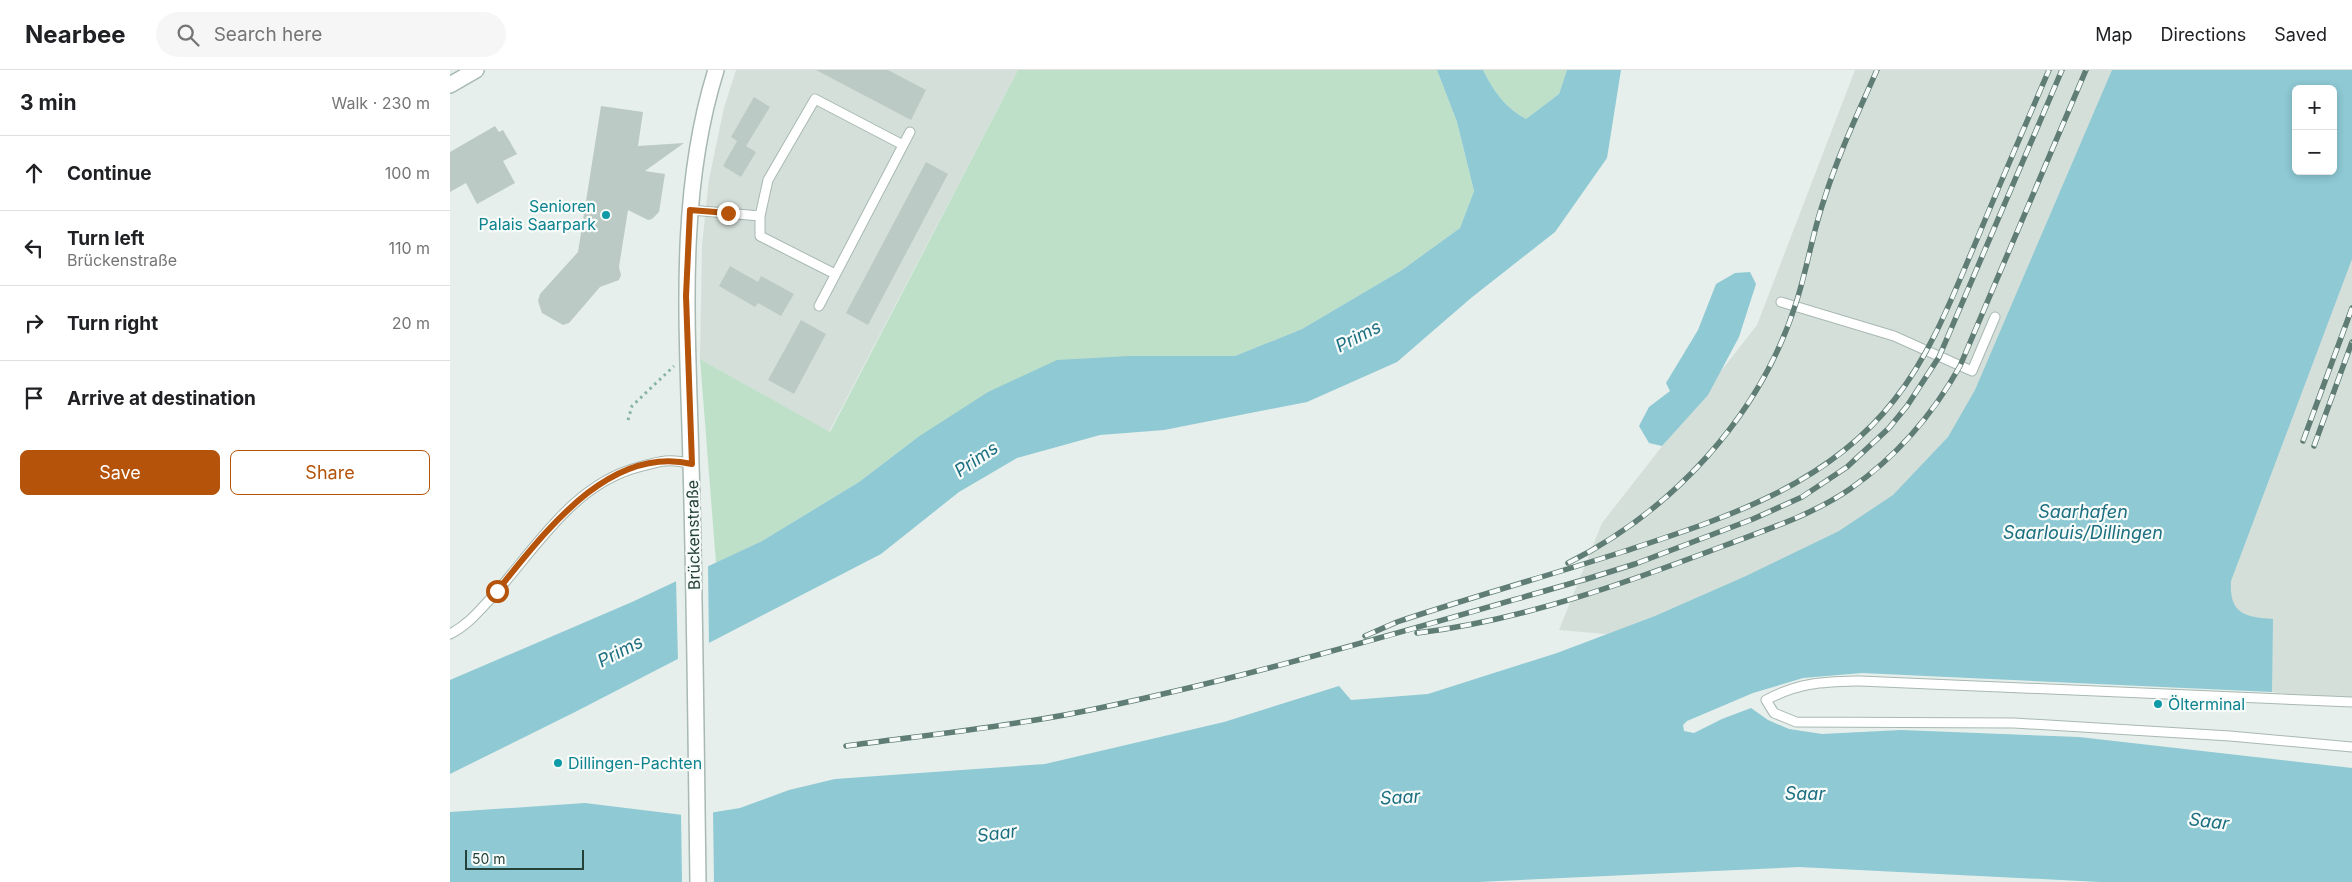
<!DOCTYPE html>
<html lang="en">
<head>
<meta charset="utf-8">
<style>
	body { margin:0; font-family:Inter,sans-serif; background:#f6f6f6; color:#202124 }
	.controls { position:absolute; right:15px; top:15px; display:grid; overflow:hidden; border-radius:8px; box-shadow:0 2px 8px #0003 }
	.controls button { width:45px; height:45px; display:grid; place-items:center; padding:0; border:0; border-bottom:1px solid #e0e0e0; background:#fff; color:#202124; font:25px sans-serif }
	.scale { position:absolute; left:15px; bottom:12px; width:119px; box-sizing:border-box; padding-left:5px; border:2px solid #24423a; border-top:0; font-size:14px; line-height:18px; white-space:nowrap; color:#24423a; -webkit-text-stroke:4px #f7fbf9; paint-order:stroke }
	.stop { position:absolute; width:15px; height:15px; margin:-11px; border:4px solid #b45309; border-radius:50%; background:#fff }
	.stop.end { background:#b45309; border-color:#fff; box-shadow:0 1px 5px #0008 }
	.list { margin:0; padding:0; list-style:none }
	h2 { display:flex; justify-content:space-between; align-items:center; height:65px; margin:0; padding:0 20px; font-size:21px }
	h2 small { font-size:16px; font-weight:400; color:#757577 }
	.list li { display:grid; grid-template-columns:32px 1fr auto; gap:15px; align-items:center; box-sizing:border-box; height:75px; padding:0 20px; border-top:1px solid #e0e0e0 }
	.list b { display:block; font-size:19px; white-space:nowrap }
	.list p { margin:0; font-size:16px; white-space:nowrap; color:#757577 }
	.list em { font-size:16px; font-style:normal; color:#757577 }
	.actions { display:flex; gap:10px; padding:15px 20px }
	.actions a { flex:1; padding:11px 0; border:1px solid #b45309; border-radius:8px; text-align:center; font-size:18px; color:#b45309 }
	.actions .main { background:#b45309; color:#fff }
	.icon { flex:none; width:28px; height:28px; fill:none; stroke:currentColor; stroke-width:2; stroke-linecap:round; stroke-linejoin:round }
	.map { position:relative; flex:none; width:1902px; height:812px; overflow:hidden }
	header { display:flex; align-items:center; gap:30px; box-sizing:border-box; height:70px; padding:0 25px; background:#fff; border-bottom:1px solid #e0e0e0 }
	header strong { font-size:24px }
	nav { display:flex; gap:28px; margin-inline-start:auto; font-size:18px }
	.search { width:350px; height:45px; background:#f6f6f6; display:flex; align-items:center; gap:12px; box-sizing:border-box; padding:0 18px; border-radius:28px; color:#757577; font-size:19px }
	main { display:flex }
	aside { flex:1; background:#fff }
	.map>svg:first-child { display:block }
	.built { fill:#d4dfda; fill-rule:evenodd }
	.green { fill:#bfe0c8 }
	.water { fill:#8ec9d4; fill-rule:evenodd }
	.pier { fill:#e6efeb }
	.building { fill:#bbcac4 }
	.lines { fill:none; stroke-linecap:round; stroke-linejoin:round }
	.lane-casing { stroke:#a8b8b2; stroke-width:11 }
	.street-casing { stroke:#a8b8b2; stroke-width:18 }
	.path { stroke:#86b3a5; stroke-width:3; stroke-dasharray:2.5 4; stroke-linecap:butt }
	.lane { stroke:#fff; stroke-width:9 }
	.street { stroke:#fff; stroke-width:15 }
	.rail-casing { stroke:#5f7d75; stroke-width:5.5 }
	.rail { stroke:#f7fbf9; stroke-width:4; stroke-dasharray:11; stroke-linecap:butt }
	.route { stroke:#b45309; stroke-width:6 }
	.culture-dot { fill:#0f9aa8; stroke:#f7fbf9; stroke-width:2 }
	.labels { text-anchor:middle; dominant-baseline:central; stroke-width:4.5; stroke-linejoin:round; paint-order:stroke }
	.culture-label { font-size:16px; fill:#0d838f; stroke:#f7fbf9; text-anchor:start }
	.street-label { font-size:16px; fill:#24423a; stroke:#f7fbf9 }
	.water-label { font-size:18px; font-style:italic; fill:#1c6f80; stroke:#f7fbf9 }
</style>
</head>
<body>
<header>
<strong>Nearbee</strong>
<div class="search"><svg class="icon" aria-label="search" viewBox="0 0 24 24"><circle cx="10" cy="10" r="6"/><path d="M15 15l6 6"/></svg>Search here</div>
<nav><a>Map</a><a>Directions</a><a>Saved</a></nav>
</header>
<main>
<aside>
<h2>3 min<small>Walk · 230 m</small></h2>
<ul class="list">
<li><svg class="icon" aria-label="ahead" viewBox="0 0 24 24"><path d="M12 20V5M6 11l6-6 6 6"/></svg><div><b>Continue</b></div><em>100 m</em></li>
<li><svg class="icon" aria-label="left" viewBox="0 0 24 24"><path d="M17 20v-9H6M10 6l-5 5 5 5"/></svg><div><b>Turn left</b><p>Brückenstraße</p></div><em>110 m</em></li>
<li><svg class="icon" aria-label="right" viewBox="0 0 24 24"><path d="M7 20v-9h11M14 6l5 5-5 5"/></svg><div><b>Turn right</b></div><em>20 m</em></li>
<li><svg class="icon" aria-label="arrive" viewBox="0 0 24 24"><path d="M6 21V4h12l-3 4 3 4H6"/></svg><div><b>Arrive at destination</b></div></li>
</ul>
<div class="actions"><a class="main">Save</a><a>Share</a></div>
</aside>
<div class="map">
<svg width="1902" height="812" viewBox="0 0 1902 812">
	<rect width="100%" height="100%" fill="#e6efeb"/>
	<!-- built -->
	<path class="built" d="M286 0H568L379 362 250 289 252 175 259 109 274 38Z
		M1405 0H1902V633L1822 622 1109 560 1152 453 1307 255ZM1846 19H1883V101H1846Z"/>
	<!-- green -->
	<path class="green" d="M568 0H987L1007 52 1024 121 1010 158 952 200 852 259 785 286H679L468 367 409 412 312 471 266 493 250 289 380 362Z
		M1033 0H1117L1109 24 1076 49C1055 38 1043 20 1033 0Z"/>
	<!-- water -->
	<path class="water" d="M987 0H1033C1043 20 1055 38 1076 49L1109 24 1117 0H1171L1157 88 1105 162 1021 228 947 292 857 332 714 360 650 365 567 388 509 422 431 484 125 642 0 704V610L182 532 312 471 409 412 468 367 538 322 607 290 679 286H785L852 259 952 200 1010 158 1024 121 1007 52Z
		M1662 0H1902V189L1781 511C1779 544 1795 547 1823 549L1822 622 1412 603 1353 608 1303 623 1237 651 1233 655 1234 661 1244 663 1272 649 1301 638 1318 650 1339 659 1372 664 1451 660 1629 667 1902 698V812H1650L1349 797 1028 812H0V742L135 733 241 746 290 738 339 720 385 709 595 694 774 652 889 616 901 630 978 624 1107 583 1205 546 1296 506 1389 461 1443 425 1498 367 1525 320ZM1846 19H1883V101H1846Z
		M1300 202 1306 214 1289 267 1258 325 1212 376 1199 373 1189 356 1199 337 1220 321 1216 313 1248 260 1266 214 1285 203Z"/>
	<!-- pier -->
	<path class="pier" d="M258 494 259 576 228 592 226 509Z
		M263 740 264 812H232L231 743 241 744Z"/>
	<!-- building -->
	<path class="building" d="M366 0H438L476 20 461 50Z
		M304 27 320 37 296 76 306 82 291 107 273 96 287 71 281 67Z
		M151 36 193 42 188 76 234 73 195 101 215 104 209 142 202 149 198 150 178 140 169 197 171 205 169 210 150 217 119 253 113 255 92 243 88 231 90 224 128 182Z
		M45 56 49 62 53 60 67 84 53 91 65 113 27 134 16 113 0 122V82Z
		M476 92 498 104 418 255 396 243Z
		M280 196 308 212 311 206 344 224 331 246 308 233 305 237 269 216Z
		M351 250 376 264 344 324 318 310Z"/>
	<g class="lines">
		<defs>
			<path id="lane" d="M241 140 310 146
				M385 204 310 166V146L318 110 365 29 453 75
				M1331 232 1444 266 1522 301 1545 247
				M369 236 460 62
				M0 564C18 555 29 541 43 526 86 478 123 414 189 397 210 391 220 388 241 394
				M1902 632 1410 611C1373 612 1350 612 1316 630L1324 643 1346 652 1564 653 1780 666 1902 677"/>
			<path id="street" d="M0 15 26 0
				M248 812C246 673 245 534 241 394 238 263 226 128 266 0"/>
		</defs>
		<!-- lane casing -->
		<use href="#lane" class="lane-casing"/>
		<!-- street casing -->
		<use href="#street" class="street-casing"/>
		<!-- path -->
		<path class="path" d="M178 350 182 336 224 296"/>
		<!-- lane -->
		<use href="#lane" class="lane"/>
		<!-- street -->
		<use href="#street" class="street"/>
		<defs>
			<path id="rail" d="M1853 371 1902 238
				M1864 376 1902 272
				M1118 493C1222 441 1309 347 1345 236 1357 201 1362 164 1374 130 1388 85 1408 43 1427 0
				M967 563C1073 550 1176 513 1276 475 1318 459 1362 445 1400 419 1446 387 1482 346 1510 296L1636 0
				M915 566 947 552C1022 527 1097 506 1172 482 1272 449 1377 417 1445 329 1481 283 1502 228 1525 174 1549 116 1574 58 1599 0
				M396 676C470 666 546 658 620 644 796 609 968 557 1140 508L1185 494 1303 449 1352 427 1397 397 1439 358 1457 336 1489 287 1612 0"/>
		</defs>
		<!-- rail casing -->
		<use href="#rail" class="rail-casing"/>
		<!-- rail -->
		<use href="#rail" class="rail"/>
	</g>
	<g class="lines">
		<!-- route -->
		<path class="route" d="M47 521C93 465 158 374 242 394L236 226 240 140 278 143"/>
	</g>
	<!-- markers -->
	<g class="culture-dot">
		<circle cx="156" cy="145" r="5"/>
		<circle cx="1708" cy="634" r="5"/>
		<circle cx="108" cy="693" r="5"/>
	</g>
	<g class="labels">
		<!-- culture labels -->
		<g class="culture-label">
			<text x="146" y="136" text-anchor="end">Senioren<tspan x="146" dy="18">Palais Saarpark</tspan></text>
			<text x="1718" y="634">Ölterminal</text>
			<text x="118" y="693">Dillingen-Pachten</text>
		</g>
		<!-- street labels -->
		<g class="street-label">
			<text transform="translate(243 465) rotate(-91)">Brückenstraße</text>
		</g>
		<!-- water labels -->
		<g class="water-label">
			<text transform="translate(908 266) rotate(-27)">Prims</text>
			<text transform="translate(526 389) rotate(-34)">Prims</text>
			<text x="1633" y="441">Saarhafen<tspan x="1633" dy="21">Saarlouis/Dillingen</tspan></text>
			<text transform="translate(170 581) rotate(-27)">Prims</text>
			<text x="1355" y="723">Saar</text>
			<text transform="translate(950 727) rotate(-3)">Saar</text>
			<text transform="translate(1759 751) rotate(7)">Saar</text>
			<text transform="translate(547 763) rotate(-7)">Saar</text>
		</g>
	</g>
</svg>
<div class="controls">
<button>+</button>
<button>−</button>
</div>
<div class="scale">50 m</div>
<div class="stop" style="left:47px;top:521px"></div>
<div class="stop end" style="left:278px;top:143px"></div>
</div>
</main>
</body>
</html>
